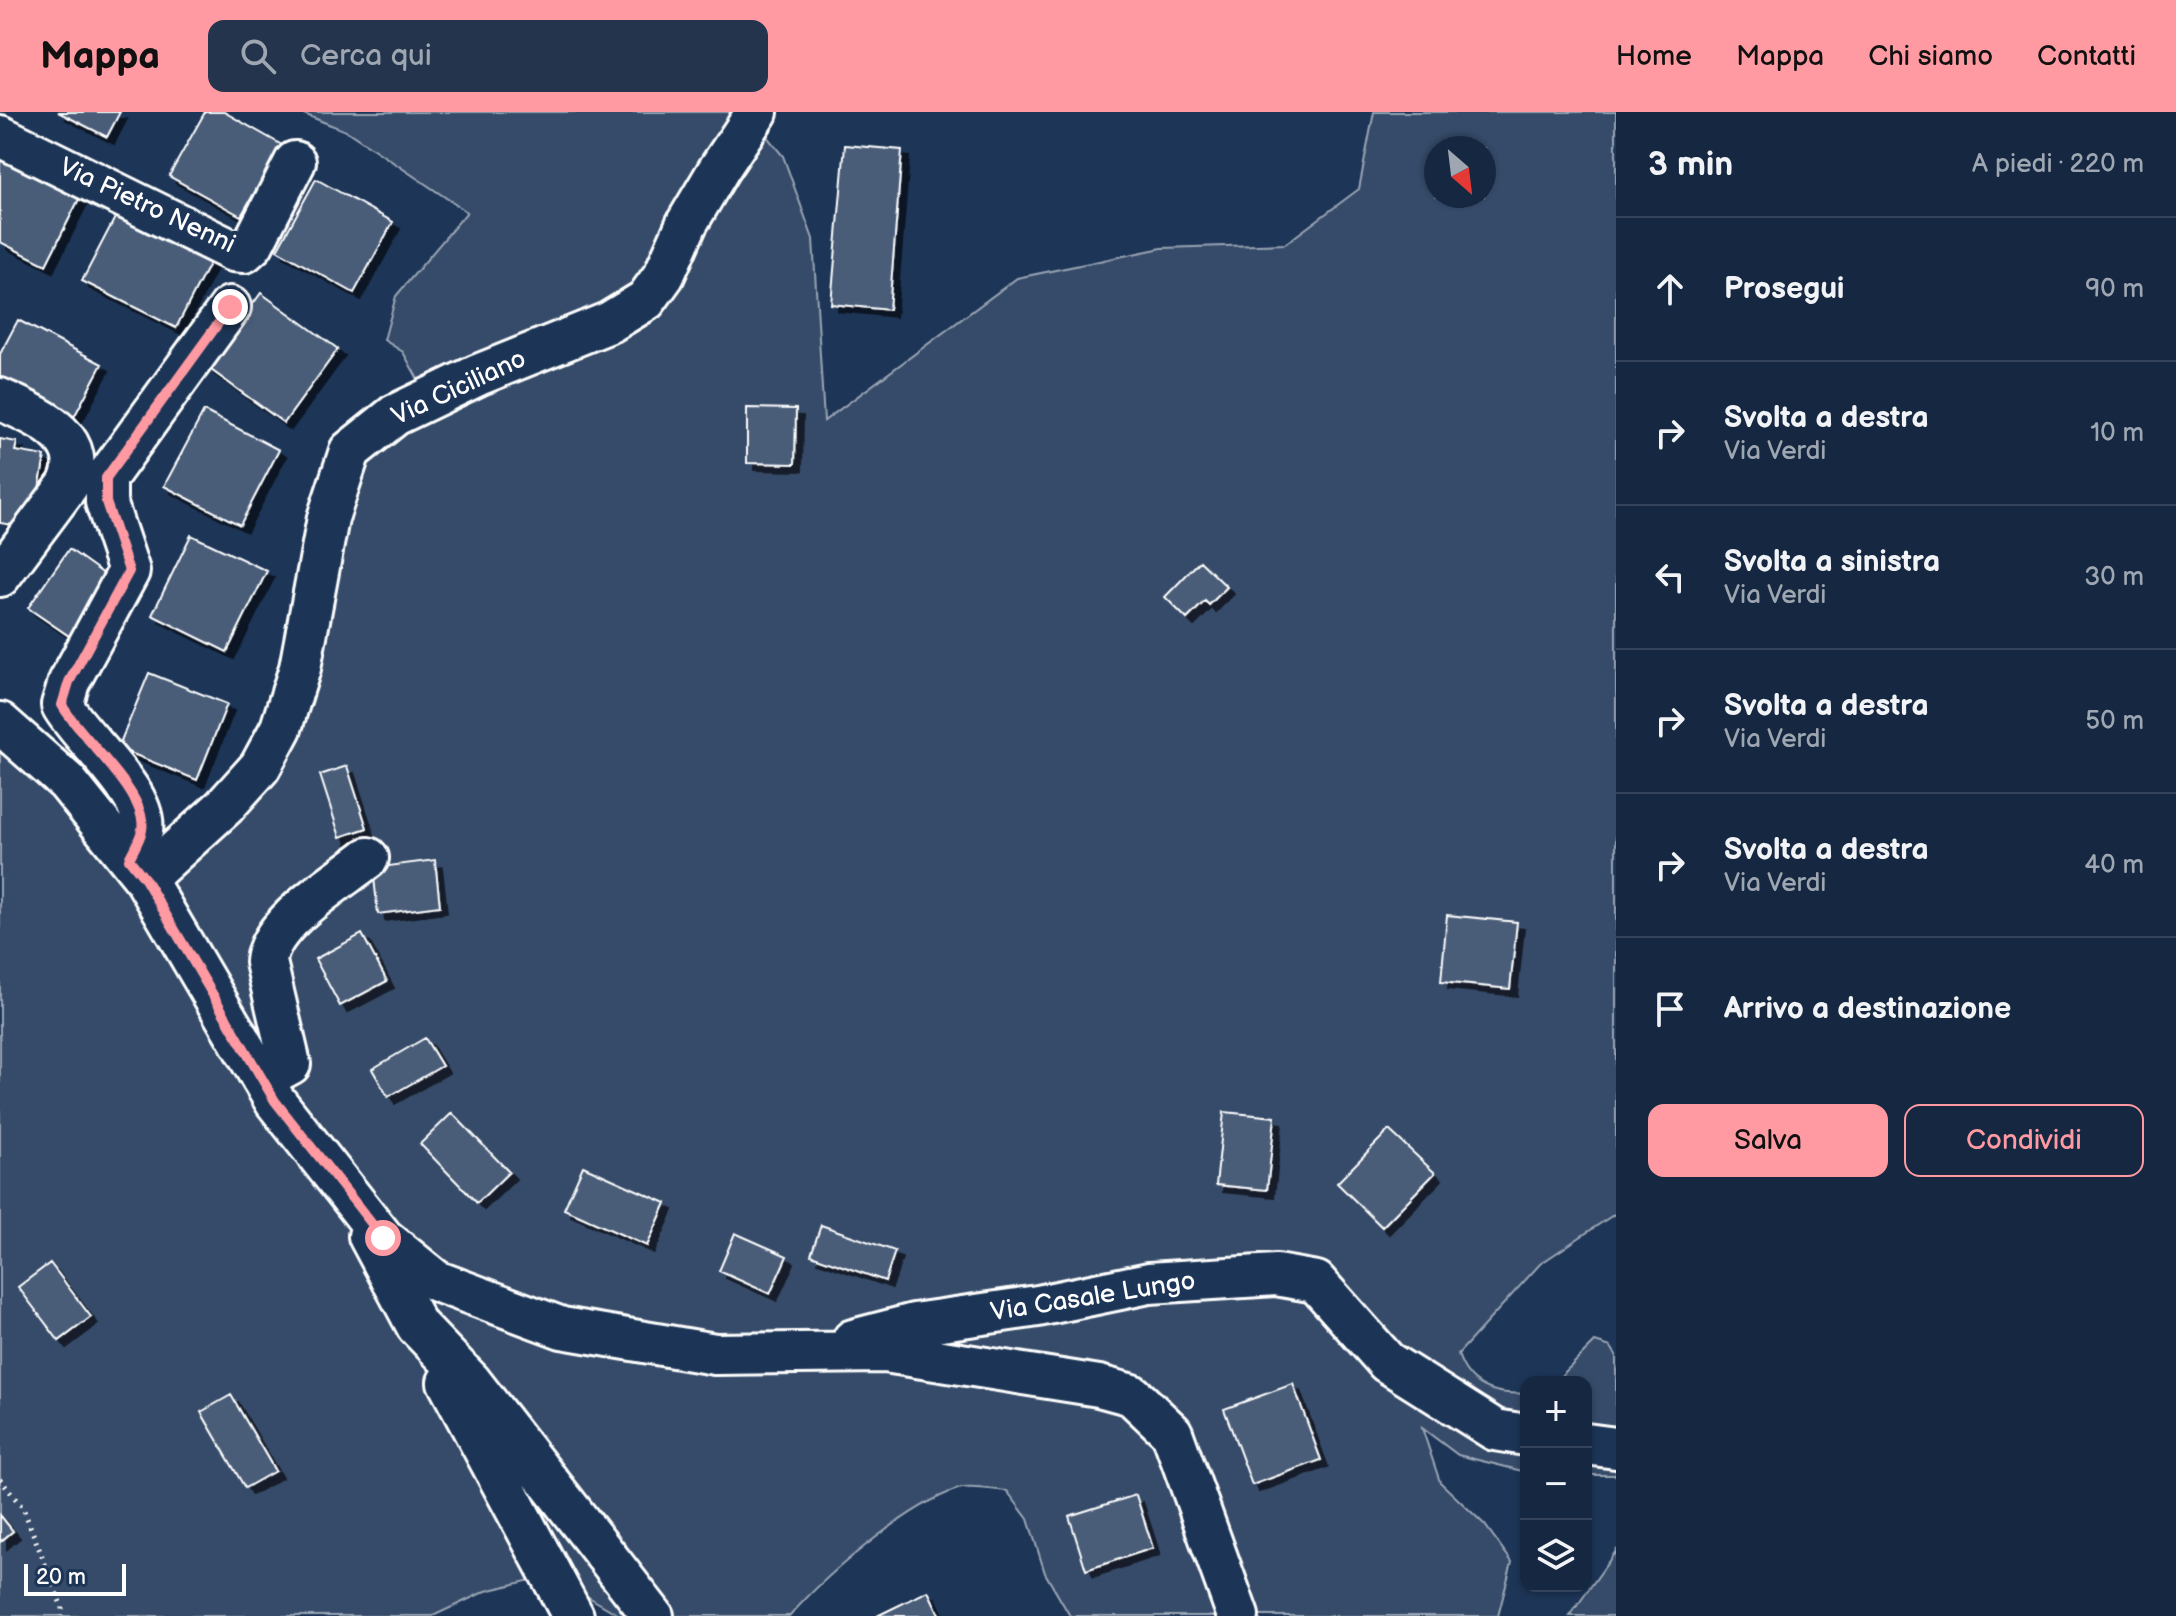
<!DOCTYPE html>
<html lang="it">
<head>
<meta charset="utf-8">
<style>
	body { margin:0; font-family:"Balsamiq Sans",sans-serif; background:#23344c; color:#f1f3f6 }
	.controls { position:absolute; right:24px; bottom:24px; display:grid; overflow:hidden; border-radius:16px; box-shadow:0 2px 6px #0004 }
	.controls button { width:72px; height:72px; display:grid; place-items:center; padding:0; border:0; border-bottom:2px solid #35445a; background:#162841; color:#f1f3f6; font:40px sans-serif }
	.compass { position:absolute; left:1424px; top:24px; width:72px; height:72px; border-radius:50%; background:#162841; box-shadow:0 2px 6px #0004; rotate:152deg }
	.scale { position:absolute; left:24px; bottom:20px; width:102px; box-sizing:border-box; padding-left:8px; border:4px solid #fff; border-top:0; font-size:22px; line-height:28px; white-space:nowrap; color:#fff; -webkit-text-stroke:6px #1d3557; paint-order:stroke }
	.stop { position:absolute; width:24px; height:24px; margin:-18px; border:6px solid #ff9aa2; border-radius:50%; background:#fff }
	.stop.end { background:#ff9aa2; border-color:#fff; box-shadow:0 2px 8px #0008 }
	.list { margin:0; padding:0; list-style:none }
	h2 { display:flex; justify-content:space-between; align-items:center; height:104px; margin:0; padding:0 32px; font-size:34px }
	h2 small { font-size:26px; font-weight:400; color:#9ea6b1 }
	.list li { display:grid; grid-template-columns:52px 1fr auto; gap:24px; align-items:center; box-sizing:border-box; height:144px; padding:0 32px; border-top:2px solid #35445a }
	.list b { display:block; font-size:30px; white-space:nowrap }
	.list p { margin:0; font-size:26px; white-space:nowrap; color:#9ea6b1 }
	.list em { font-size:26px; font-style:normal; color:#9ea6b1 }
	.actions { display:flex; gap:16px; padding:24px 32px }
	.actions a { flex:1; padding:18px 0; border:2px solid #ff9aa2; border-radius:16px; text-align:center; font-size:28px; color:#ff9aa2 }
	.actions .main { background:#ff9aa2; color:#111 }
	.icon { flex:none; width:44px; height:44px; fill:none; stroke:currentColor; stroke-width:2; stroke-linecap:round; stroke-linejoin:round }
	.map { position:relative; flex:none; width:1616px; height:1504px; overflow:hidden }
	header { display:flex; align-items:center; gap:48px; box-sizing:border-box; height:112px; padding:0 40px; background:#ff9aa2; color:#111 }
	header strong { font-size:38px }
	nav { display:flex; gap:44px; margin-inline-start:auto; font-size:28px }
	.search { width:560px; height:72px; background:#23344c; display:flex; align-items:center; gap:20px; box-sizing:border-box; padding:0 28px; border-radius:16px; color:#9ea6b1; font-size:30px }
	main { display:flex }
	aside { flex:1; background:#162841 }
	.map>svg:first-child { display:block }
	.green { fill:#364b69; stroke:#9aa5b4; stroke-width:2; fill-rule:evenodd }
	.building { fill:#4a5d79; stroke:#fff; stroke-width:2; filter:url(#shadow) }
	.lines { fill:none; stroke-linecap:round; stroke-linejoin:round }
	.minor-casing { stroke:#fff; stroke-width:46 }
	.path { stroke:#fff; stroke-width:5; stroke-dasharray:2 6; stroke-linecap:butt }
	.minor { stroke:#1d3557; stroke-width:40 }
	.route { stroke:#ff9aa2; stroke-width:10 }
	.labels { text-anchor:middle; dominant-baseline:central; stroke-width:8; stroke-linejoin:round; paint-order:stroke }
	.street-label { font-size:26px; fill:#fff; stroke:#1d3557 }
</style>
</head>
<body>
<header>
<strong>Mappa</strong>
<div class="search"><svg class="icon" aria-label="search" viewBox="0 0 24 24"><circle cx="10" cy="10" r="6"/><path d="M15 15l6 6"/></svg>Cerca qui</div>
<nav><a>Home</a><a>Mappa</a><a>Chi siamo</a><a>Contatti</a></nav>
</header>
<main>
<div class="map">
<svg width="1616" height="1504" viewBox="0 0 1616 1504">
	<defs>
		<filter id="shadow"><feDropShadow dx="7" dy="7" stdDeviation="0" flood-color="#0009"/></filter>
	</defs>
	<rect width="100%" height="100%" fill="#1d3557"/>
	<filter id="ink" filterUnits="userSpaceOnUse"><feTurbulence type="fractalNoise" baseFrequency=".0125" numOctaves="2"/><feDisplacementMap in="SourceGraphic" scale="16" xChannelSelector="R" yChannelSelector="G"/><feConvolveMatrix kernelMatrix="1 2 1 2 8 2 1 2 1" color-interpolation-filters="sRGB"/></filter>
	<g filter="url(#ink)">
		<!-- green -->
		<path class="green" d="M299 0H747L783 44 813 127 824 309 1017 166 1162 136 1285 132 1359 77 1374 0H1616V1101L1540 1152 1458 1242C1468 1274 1495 1284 1526 1281V1360L1458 1343 1422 1316 1440 1370 1485 1413 1512 1450 1498 1504H1070L1045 1461 1028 1407 1007 1379C993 1378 971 1373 958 1377 907 1394 825 1463 790 1504H621L551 1463 486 1479 433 1504H0V611L145 767 272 665 306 606 358 362 369 338 405 321 436 300 403 240 384 228 396 184 467 100 348 20ZM1436 36H1484V84H1436Z
			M1595 1230 1611 1235 1616 1243V1363H1586V1270H1555Z
			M1616 1439V1504H1570Z"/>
		<!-- building -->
		<path class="building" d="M58 0H120L107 25Z
			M205 0H224L282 33 241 104 169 64Z
			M845 33 902 38 889 198 831 192Z
			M0 39 82 81 46 153 0 130Z
			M316 67 393 110 354 181 277 138Z
			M119 98 212 146 176 216 82 169Z
			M261 181 338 237 284 311 207 255Z
			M18 208 102 252 74 305 0 265V242Z
			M747 296 796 297 795 352 747 351Z
			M204 299 279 338 240 413 164 374Z
			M0 327 17 330 15 339 45 344 32 416 0 411Z
			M191 423 267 459 227 540 152 503Z
			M69 437 118 472 78 530 28 496Z
			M1200 449 1227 475 1209 493 1205 489 1187 507 1165 485Z
			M149 561 227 592 197 668 118 636Z
			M347 654 367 716 340 725 320 663Z
			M435 748 440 794 378 802 373 756Z
			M1447 803 1517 810 1510 877 1441 870Z
			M362 822 387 869 340 894 315 847Z
			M425 926 442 954 388 985 372 957Z
			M1224 1000 1275 1005 1267 1078 1216 1073Z
			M452 1001 509 1060 477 1091 420 1032Z
			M1389 1018 1435 1061 1382 1115 1337 1071Z
			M583 1054 666 1091 647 1134 564 1097Z
			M821 1113 895 1139 885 1169 811 1143Z
			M735 1121 787 1144 770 1182 719 1159Z
			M50 1151 91 1205 59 1229 18 1175Z
			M1293 1272 1321 1348 1252 1373 1224 1297Z
			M231 1283 275 1359 245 1376 201 1300Z
			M1136 1383 1153 1436 1086 1458 1069 1404Z
			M0 1403 13 1419 0 1430Z
			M928 1479 940 1504H877Z"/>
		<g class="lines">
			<defs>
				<path id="minor" d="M0 24 233 139 244 140 253 132 295 50
					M0 287C36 304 91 324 68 373L0 464
					M0 611 67 670 145 767 275 989 383 1126 436 1169 562 1216 715 1242 885 1240 1099 1274 1132 1283 1172 1321 1238 1504
					M129 747C133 738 140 728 142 718 149 682 79 625 62 593L69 570 129 459 106 390V366L230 195
					M145 767 224 695 260 655 281 616 300 556 328 406 350 339 395 303 478 263 610 210 646 188 664 163 687 111 719 57 757 0
					M262 967 290 952 266 850C269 810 338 770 368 746
					M369 1124 417 1214 471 1270 653 1504
					M853 1228 914 1212 1038 1194 1149 1171 1276 1163 1316 1170 1387 1250 1495 1318 1526 1323
					M448 1270 573 1504
					M1586 1332 1616 1336"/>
			</defs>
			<!-- minor casing -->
			<use href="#minor" class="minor-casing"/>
			<!-- path -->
			<path class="path" d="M0 1367 23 1396 62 1495V1504"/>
			<!-- minor -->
			<use href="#minor" class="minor"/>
		</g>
	</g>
	<g class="lines" filter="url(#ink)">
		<!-- route -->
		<path class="route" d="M230 195 106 366V390L129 459 69 570 62 593C79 625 149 682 142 718 140 728 133 738 129 747L145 767 275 989 383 1126"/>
	</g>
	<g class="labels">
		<!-- street labels -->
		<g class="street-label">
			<text transform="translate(147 94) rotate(25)">Via Pietro Nenni</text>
			<text transform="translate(459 276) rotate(-25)">Via Ciciliano</text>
			<text transform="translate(1093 1185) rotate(-9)">Via Casale Lungo</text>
		</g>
	</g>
</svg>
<div class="controls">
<button>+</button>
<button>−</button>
<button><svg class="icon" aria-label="layers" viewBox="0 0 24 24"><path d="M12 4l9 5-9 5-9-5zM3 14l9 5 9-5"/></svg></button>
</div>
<svg class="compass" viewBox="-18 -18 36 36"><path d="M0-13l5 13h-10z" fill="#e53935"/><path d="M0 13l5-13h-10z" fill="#9ea6b1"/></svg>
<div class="scale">20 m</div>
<div class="stop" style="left:383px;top:1126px"></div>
<div class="stop end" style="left:230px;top:195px"></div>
</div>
<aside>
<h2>3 min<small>A piedi · 220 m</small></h2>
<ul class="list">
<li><svg class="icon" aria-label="ahead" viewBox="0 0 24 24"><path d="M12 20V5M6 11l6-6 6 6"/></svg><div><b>Prosegui</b></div><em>90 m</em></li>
<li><svg class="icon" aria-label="right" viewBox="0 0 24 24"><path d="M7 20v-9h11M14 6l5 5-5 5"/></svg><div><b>Svolta a destra</b><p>Via Verdi</p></div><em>10 m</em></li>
<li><svg class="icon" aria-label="left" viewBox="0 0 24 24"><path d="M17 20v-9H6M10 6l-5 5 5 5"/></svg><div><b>Svolta a sinistra</b><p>Via Verdi</p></div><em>30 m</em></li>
<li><svg class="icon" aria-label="right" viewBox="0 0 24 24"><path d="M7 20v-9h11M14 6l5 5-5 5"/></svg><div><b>Svolta a destra</b><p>Via Verdi</p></div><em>50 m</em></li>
<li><svg class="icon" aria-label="right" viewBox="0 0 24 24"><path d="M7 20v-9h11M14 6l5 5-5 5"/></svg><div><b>Svolta a destra</b><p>Via Verdi</p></div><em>40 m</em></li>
<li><svg class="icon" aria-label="arrive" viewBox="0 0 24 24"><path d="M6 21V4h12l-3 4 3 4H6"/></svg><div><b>Arrivo a destinazione</b></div></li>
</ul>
<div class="actions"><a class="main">Salva</a><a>Condividi</a></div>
</aside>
</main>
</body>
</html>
